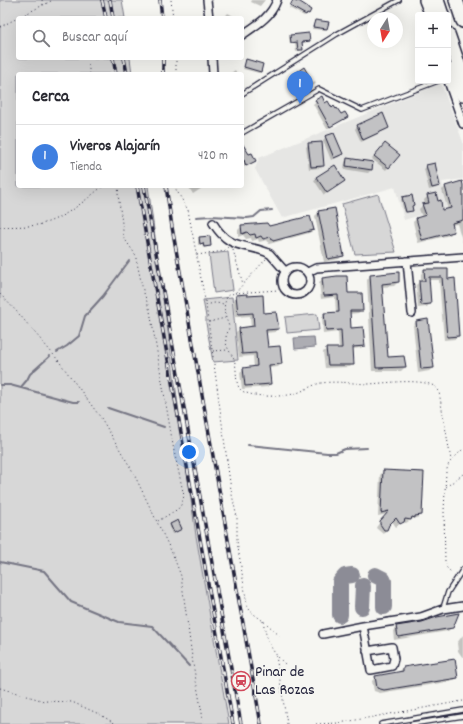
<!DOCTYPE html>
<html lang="es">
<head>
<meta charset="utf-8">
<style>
	body { margin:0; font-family:Dekko,sans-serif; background:#f2f2f3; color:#2b2b33 }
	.controls { position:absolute; right:12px; top:12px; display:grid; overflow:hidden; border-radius:4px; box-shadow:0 4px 16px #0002 }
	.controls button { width:36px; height:36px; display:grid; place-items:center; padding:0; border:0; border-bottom:1px solid #e1e1e2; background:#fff; color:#2b2b33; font:20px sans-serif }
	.compass { position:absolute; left:367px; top:12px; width:36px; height:36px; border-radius:50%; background:#fff; box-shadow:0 4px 16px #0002; rotate:191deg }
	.you { position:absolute; left:189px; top:452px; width:14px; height:14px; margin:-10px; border:3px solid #fff; border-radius:50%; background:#1a73e8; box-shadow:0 0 0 6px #1a73e833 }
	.badge { display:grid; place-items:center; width:26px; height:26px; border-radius:50%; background:#0f766e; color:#fff; font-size:13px; font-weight:700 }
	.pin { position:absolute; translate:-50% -33px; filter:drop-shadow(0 1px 2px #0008) }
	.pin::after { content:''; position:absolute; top:21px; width:14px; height:12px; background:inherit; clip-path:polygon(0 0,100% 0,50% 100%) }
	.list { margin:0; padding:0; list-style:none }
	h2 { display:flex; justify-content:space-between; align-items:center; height:52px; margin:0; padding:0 16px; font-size:17px }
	h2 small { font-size:13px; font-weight:400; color:#7c7c81 }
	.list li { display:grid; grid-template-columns:26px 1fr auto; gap:12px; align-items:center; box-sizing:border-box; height:64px; padding:0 16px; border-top:1px solid #e1e1e2 }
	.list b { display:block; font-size:15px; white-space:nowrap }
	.list p { margin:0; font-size:13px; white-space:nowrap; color:#7c7c81 }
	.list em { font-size:13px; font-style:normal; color:#7c7c81 }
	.icon { flex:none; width:22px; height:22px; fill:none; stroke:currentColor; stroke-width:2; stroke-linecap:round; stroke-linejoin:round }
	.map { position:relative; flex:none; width:463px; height:724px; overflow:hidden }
	.search { position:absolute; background:#fff; box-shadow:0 4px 16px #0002; left:16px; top:16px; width:228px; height:44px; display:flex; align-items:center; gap:10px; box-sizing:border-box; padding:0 14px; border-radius:4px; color:#7c7c81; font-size:15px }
	.panel { position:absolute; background:#fff; box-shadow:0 4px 16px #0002; left:16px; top:72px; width:228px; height:116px; border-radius:4px }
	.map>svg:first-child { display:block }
	.built { fill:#e6e6e4 }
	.green { fill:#d7d7d7; stroke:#7c7c89 }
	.water { fill:#adadb3; stroke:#757583 }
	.shadow { fill:#0003 }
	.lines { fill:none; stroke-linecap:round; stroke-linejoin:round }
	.stream { stroke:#757583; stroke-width:2 }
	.taxiway { stroke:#8c8c96; stroke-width:16 }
	.building { fill:#c2c2c4; stroke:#22223b }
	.service-casing { stroke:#22223b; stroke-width:6 }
	.minor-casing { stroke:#22223b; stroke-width:10 }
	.motorway-casing { stroke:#22223b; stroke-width:16 }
	.path { stroke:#22223b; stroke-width:1; stroke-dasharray:1 3; stroke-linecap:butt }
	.service { stroke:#f6f6f2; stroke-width:3.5 }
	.minor { stroke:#f6f6f2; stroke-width:7 }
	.motorway { stroke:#f6f6f2; stroke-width:13 }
	.rail-casing { stroke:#22223b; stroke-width:3.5 }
	.rail { stroke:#f6f6f2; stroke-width:2; stroke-dasharray:6; stroke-linecap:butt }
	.labels { text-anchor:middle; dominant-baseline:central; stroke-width:3.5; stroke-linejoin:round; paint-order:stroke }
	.poi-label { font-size:16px; fill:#22223b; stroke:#f6f6f2; text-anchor:start }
</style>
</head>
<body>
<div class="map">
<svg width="463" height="724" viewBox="0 0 463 724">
	<rect width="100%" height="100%" fill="#f6f6f2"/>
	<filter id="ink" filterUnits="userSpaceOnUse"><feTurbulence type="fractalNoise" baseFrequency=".025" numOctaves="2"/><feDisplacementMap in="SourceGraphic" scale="8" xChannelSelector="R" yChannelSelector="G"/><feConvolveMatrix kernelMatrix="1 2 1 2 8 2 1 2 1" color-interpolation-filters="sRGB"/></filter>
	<g filter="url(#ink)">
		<!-- built -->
		<path class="built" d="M441 83 463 142V179L442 182 447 207 404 220 395 187 282 218 255 169 259 158Z"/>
		<!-- green -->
		<path class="green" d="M0 0H122L125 18H18V58H130L132 74H18V186H148L196 536 229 724H0Z
			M378 194 396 252 355 254 342 204Z
			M228 252 233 290 214 293 209 254Z
			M232 297 238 360 213 362 206 323V317L203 300Z
			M317 314 319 330 287 333 285 317Z"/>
		<!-- water -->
		<path class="water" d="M314 337 315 347 295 349 294 338Z"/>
		<!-- shadow -->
		<path class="shadow" d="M252 0H265L260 6 251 2Z
			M293 1 310 10 308 13 304 16 289 8Z
			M228 13 237 18H224Z
			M315 21 326 29 325 30 312 29Z
			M291 36 309 40 308 42 301 43 302 50 296 52 295 43 290 44 289 37Z
			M247 60 261 72 259 73 243 69Z
			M235 70 237 74H230Z
			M294 74 305 76 296 81 293 76Z
			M315 81 316 83 314 85 303 92 301 90 302 88Z
			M321 97 325 104 331 109 340 115 347 117 327 129 313 104Z
			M357 126 388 128 386 130 361 142 355 129Z
			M326 137 342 154 339 157 331 160 323 140Z
			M309 144 323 165 321 168 309 169 306 147Z
			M242 145 248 156 255 161 244 167 242 163Z
			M382 147 398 155 386 170 372 159Z
			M347 159 372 163 371 170 368 173 344 169 345 162Z
			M427 166 439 185 436 188 429 190 424 169Z
			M317 178 344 181 324 195 314 180Z
			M188 186H205L193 194Z
			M446 186 463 189V243L457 224 452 225 453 231 450 235 418 243 413 222 416 219 422 217 419 209 423 205H425L424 200 428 196 441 212 448 210 442 190Z
			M403 198 411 207 412 210 410 212 404 213 401 199Z
			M319 212 343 255 339 259 324 262 315 216Z
			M242 226 269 227 313 230 309 233 269 244 267 240 259 242 258 239 252 241 251 238 246 239 243 235 238 237V230Z
			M199 238 210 246 208 247 203 248 202 244 198 245V240Z
			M424 270H447V280L458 336 455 339 444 340 439 280H428L430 303 427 307 418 308 416 285 419 282H421V274Z
			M370 276 398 282 394 286 381 287 387 358 404 357 405 367 401 371H372L367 280Z
			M323 279 348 294 362 310 358 313 349 314 350 330 364 345 361 348 352 349 353 364 350 367 325 368 323 352 327 349H339L338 332 323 334 322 317 325 314 336 313 335 297 321 299 319 282Z
			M237 296 263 314 276 313 278 329 275 332 265 333 267 348 281 364 278 367 268 368 270 384 267 387 242 389 240 372 244 369 254 368 253 356 239 357 236 332 240 329 251 328 250 316 235 317 233 300Z
			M416 322 433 368 429 371 418 373 413 325Z
			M384 471 421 515 417 518 412 519 406 523 402 522 396 527 392 521 383 534 376 528 377 526 388 514 378 516 380 475Z
			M171 525 181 529 172 534 169 526Z
			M422 623 452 627 448 631 394 640 393 631 396 627Z
			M463 635V658L458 651 457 643Z
			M403 668 457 678 453 681 380 693 374 691 372 681 376 677 399 672Z"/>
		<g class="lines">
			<!-- stream -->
			<path class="stream" d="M196 217 211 216 247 218 254 217 261 211 272 210
				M57 352 67 346 79 336 85 316 103 296 129 261
				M0 385H10L73 402H79
				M21 387 27 380 30 374 50 356
				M108 408 164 427
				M248 445 327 453H336L345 449 367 448
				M0 562 44 571 71 602 119 622 152 626 189 666"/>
			<!-- taxiway -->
			<path class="taxiway" d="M375 575 383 579 384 581V607
				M362 607 363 586
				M340 615V582L345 576 352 575"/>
		</g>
		<!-- building -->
		<path class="building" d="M293 0 297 2V0L308 7V8L311 10 309 14 307 13 306 15 290 6Z
			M315 20 329 22 327 29 313 27Z
			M309 33 310 41 302 42 303 50H298L297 42 291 43 290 35Z
			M246 59 263 64 261 72 244 67Z
			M304 67 308 74 298 80 294 74Z
			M322 96 325 103 328 101 332 108 334 106 336 109 337 108 341 114 345 112 348 117 330 127 315 100Z
			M383 113 389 128 363 140 357 125Z
			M334 133 343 154 334 158 325 136Z
			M322 142 324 166 311 167 308 143Z
			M242 143 249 154 252 153 256 161 246 166 244 160 242 161Z
			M385 143 400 155 389 168 374 156Z
			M347 158 373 162 372 170 346 166Z
			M435 163 440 186 432 188 426 165Z
			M335 165 345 181 327 193 316 177Z
			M462 181 463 185V220L452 223 454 232 422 240 416 218 426 215 422 204 429 203 427 195 436 193 438 201 441 200 442 210 451 208 445 186Z
			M412 195 414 205 412 206 413 211 406 212 402 197Z
			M335 208 344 256 328 259 318 211Z
			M310 216 314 230 273 241 271 237 263 239 261 236 256 238 255 234 250 235 247 232 242 234 241 225 267 223 269 226Z
			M210 236 211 246 204 247 203 243 200 244 199 237Z
			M424 269H448V279L455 278 459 336 447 337 442 277H429L431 304 421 305 419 281H425Z
			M399 272V282L382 284 388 357 404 356 406 367 376 368 370 275Z
			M337 276H347L348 293H362L363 311H350L351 328 363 327 365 346 353 347 354 365H328L326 348H342L341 330 326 331 324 313 339 312 338 295 324 296 322 278Z
			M247 294V296L263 295 264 313 276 312 279 329 266 330 268 347 280 346 282 364 269 365 271 384 245 386 243 368 257 366 256 353 242 354 239 328 254 326 253 313 238 314 236 295Z
			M428 319 434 368 421 369 416 321Z
			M383 470 424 472 422 515 415 516V518L412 517 411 520 405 519 404 522 400 524 396 518 389 525 387 530H384L380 524V521L389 511 381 513Z
			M178 520 182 529 174 533 170 524Z
			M459 613 453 628 398 637 396 626 422 622 437 617Z
			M455 659 458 678 384 690 377 688 375 676 403 671V667Z"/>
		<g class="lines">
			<defs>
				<path id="service" d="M242 94 337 34 399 0
					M242 133 319 89 362 110 438 81
					M443 608 448 592 463 569
					M381 724 463 710
					M412 724 463 716"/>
				<path id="minor" d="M207 0 209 18
					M242 35C257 25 271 17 277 0
					M212 58 213 74
					M448 81 463 124
					M213 223C229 249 241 243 266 252L270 254 285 271
					M407 261 412 313
					M282 281a14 14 0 1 1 28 0a14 14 0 1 1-28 0Z
					M308 272 316 268 463 257
					M323 634 363 626
					M367 651 392 647 394 659 392 666 371 670 363 626 421 617 443 609 463 606"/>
				<path id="motorway" d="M426 0 432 15
					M437 0 442 15
					M456 0 463 21
					M448 34 463 78
					M453 70 463 95"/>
			</defs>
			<!-- service casing -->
			<use href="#service" class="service-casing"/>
			<!-- minor casing -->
			<use href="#minor" class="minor-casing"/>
			<!-- motorway casing -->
			<use href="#motorway" class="motorway-casing"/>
			<!-- path -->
			<path class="path" d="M42 0 43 5
				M171 0 173 18
				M0 27 53 0
				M88 65 90 74
				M176 74V58
				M119 186 118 194 124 238 135 254 143 290 150 311 174 451 184 496 181 505 178 509 158 521
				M174 186 188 210 206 305 231 490 237 518V541L247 605C250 613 256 615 263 621 269 625 274 631 280 636
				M0 227C12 226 25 227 37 225 63 220 83 202 103 186
				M233 250 243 284
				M197 255 224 251 228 247
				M266 259 235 293 228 295C222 307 224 314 229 326 229 330 227 333 226 337 224 347 233 354 235 363 237 370 235 383 240 389 247 398 283 397 293 394 303 392 311 385 321 383 336 381 352 383 367 384 381 384 434 375 439 392L451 460
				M235 293 278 290 282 285
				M0 294 19 314 58 360 101 418 132 470 173 555 181 576 193 664 204 724
				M206 305 214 303 225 304
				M209 322 225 318
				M213 351 227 350
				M446 487 463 474
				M453 574 446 567 445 561 444 511 446 472 449 463 463 449
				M263 621C267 641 270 650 285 664
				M276 656 287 724
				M0 688 44 701 72 702 99 714 116 724
				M316 724 339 723 463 701"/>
			<!-- service -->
			<use href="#service" class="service"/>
			<!-- minor -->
			<use href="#minor" class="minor"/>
			<!-- motorway -->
			<use href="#motorway" class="motorway"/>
			<defs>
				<path id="rail" d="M102 0 106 18
					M110 0 113 18
					M160 0 162 18
					M113 58 116 74
					M124 58 127 74
					M163 58V74
					M137 186 233 724
					M144 186 241 724
					M166 186 172 227 261 724"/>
			</defs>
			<!-- rail casing -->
			<use href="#rail" class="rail-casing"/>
			<!-- rail -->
			<use href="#rail" class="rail"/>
		</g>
	</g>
	<!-- icons -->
	<defs>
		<symbol id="station-ring" viewBox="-11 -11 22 22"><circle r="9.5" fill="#f6f6f2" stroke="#d1495b" stroke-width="1.5"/><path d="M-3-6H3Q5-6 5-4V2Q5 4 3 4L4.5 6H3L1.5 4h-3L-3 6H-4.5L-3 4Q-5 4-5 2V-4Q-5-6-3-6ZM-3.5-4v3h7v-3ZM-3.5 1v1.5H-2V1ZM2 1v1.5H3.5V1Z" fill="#d1495b"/></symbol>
	</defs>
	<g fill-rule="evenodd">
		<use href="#station-ring" x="230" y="670" width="22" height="22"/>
	</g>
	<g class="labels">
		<!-- poi labels -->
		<g class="poi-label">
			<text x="255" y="672">Pinar de<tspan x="255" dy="18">Las Rozas</tspan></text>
		</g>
	</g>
</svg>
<div class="controls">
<button>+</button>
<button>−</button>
</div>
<svg class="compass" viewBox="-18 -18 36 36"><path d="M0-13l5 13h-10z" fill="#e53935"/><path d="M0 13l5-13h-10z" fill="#7c7c81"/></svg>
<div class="you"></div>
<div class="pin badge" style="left:300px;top:104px;background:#3f7fe0">1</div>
<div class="search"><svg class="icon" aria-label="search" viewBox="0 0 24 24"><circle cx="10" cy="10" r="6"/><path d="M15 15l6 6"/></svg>Buscar aquí</div>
<section class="panel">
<h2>Cerca<small></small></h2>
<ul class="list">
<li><span class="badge" style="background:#3f7fe0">1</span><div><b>Viveros Alajarín</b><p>Tienda</p></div><em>420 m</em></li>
</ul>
</section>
</div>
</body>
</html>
